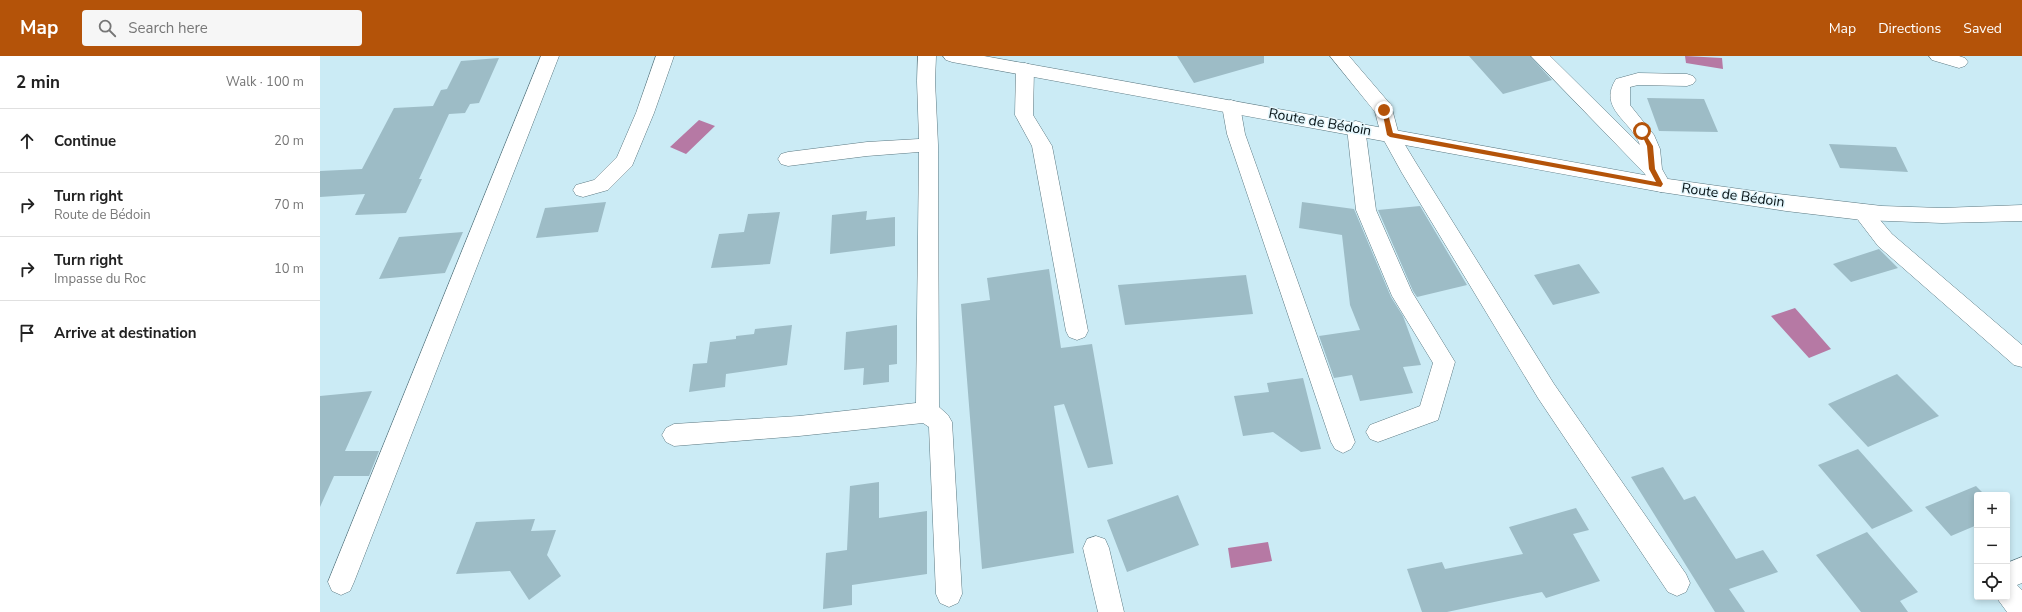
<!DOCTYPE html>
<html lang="en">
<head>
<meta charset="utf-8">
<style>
	body { margin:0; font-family:"Nunito Sans",sans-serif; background:#f6f6f6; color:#222 }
	.controls { position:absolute; right:12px; bottom:12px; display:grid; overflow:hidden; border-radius:4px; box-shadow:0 2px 6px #0003 }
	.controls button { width:36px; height:36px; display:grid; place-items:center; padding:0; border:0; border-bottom:1px solid #e0e0e0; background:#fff; color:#222; font:20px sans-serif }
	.stop { position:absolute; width:12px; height:12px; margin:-9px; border:3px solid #b45309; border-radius:50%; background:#fff }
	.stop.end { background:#b45309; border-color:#fff; box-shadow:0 1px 4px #0008 }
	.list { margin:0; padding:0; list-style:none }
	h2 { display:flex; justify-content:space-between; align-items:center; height:52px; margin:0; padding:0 16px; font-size:17px }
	h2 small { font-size:13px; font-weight:400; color:#767676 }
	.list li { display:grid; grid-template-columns:26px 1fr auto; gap:12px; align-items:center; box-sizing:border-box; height:64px; padding:0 16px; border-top:1px solid #e0e0e0 }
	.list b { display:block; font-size:15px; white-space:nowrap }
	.list p { margin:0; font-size:13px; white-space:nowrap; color:#767676 }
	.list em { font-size:13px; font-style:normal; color:#767676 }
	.icon { flex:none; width:22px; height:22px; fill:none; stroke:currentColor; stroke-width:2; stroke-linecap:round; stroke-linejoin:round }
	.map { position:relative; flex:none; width:1702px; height:556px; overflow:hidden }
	header { display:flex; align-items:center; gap:24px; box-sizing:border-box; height:56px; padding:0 20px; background:#b45309; color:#fff }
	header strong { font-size:19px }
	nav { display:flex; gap:22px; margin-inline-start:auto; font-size:14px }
	.search { width:280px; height:36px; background:#f6f6f6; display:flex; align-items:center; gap:10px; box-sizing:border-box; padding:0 14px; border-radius:4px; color:#767676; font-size:15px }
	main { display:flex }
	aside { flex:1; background:#fff }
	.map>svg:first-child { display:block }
	.water { fill:#b679a4 }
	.building { fill:#9dbcc6 }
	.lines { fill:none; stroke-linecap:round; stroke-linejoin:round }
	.minor-casing { stroke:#5c7982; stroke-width:1 }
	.major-casing { stroke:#5c7982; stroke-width:1 }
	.minor { fill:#fff; fill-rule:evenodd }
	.major { fill:#fff; fill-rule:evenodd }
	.route { fill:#b45309 }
	.labels { text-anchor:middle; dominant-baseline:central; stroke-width:3; stroke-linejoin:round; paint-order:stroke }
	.street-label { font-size:14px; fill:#051013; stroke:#e3f6fc }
</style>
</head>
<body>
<header>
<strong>Map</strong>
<div class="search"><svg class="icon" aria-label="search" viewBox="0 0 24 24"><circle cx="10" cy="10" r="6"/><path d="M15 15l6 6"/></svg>Search here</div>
<nav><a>Map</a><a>Directions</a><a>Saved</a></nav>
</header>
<main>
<aside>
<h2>2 min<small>Walk · 100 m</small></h2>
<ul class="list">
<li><svg class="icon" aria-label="ahead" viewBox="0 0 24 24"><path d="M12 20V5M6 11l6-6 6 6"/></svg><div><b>Continue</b></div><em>20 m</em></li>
<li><svg class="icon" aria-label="right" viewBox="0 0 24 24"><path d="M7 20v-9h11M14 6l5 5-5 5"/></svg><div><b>Turn right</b><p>Route de Bédoin</p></div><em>70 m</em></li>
<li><svg class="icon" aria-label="right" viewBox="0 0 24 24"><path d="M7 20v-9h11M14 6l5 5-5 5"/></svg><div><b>Turn right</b><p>Impasse du Roc</p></div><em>10 m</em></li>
<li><svg class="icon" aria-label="arrive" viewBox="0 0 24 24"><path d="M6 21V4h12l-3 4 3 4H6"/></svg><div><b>Arrive at destination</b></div></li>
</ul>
</aside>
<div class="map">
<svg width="1702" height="556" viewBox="0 0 1702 556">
	<rect width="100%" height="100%" fill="#cbebf5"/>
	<!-- water -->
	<path class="water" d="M1365 0 1402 2 1403 13 1366 7Z
		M379 64 395 70 366 98 350 91Z
		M1475 252 1511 293 1489 302 1451 260Z
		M948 486 952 505 911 512 908 492Z"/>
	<!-- building -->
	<path class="building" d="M857 0H944V7L874 27Z
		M1149 0H1210L1232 24 1183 38Z
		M179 2 159 47 150 48 145 57 129 58 99 123H102L86 157 35 159 45 138 0 141V115L42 113 74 52 113 50 121 34 127 33 141 5Z
		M1327 42 1384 43 1398 76 1339 75Z
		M1509 88 1576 91 1588 116 1520 112Z
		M286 146 278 176 216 182 225 152Z
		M982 146 1034 153 1071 241 1083 260 1101 309 1083 311 1093 337 1040 345 1032 319 1014 322 999 280 1040 274 1030 249 1022 179 979 172Z
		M1100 150 1147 229 1097 241 1093 235 1058 154Z
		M547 155 546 164 575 161V190L510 198 512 159Z
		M460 156 450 208 391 212 399 178 424 176 428 158Z
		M143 176 125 217 59 223 79 181Z
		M1559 193 1578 212 1531 226 1513 208Z
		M1259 208 1280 237 1233 249 1214 219Z
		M729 213 741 292 772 288 793 408 768 412 744 348 734 350 754 497 662 513 641 248 670 244 667 222Z
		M926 219 933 258 805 269 798 229Z
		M472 269 467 309 406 318 405 331 369 336 373 308 387 307 390 286 416 283V280L434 278 435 273Z
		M577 269V308L569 309V326L543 329 544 312 524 314 526 276Z
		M1577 318 1619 360 1548 391 1508 348Z
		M983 322 1001 393 981 396 953 376 923 380 914 340 949 336 947 327Z
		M52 335 25 395H59L49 420H14L0 451V340Z
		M1538 393 1593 455 1552 473 1498 409Z
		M1343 411 1364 444 1375 440 1416 503 1443 494 1458 516 1409 533 1425 556H1395L1311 421Z
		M559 426V462L607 455V518L532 529V549L503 553 506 497 527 494 530 430Z
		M1656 430 1665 439H1657V469L1631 480 1605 451Z
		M858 439 879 489 807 516 787 464Z
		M1256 452 1269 474 1253 478 1280 525 1226 542 1222 536 1127 556H1102L1087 513 1122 506 1125 513 1203 498 1189 471Z
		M215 463 211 475 236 474 227 499 241 520 209 544 190 515 136 518 156 466Z
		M1547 476 1598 536 1580 545 1588 556H1541L1496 499Z"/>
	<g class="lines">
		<defs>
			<path id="minor" d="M221 0H239L34 526 30 535 21 539 12 535 8 526Z
				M336 0H354L334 57 312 110 288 134 263 141 256 139 253 134 256 129 274 124 297 101 316 57Z
				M598 0H616L615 25 618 89 619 351 628 359 632 366 642 538 638 547 629 551 620 547 616 538 609 371 603 367 479 380 354 390 346 386 342 379 346 372 354 368 479 360 596 347 599 96 547 100 468 110 461 108 458 103 461 98 468 96 547 86 599 83 597 25Z
				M1010 0H1029L1071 49 1079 79 1096 107 1234 328 1366 518 1370 527 1366 536 1357 540 1348 536 1218 342 1082 117 1061 79 1055 56Z
				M1211 0H1230L1320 89C1312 65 1277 53 1296 23L1318 17 1367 18 1373 20 1376 24 1373 28 1367 30 1318 29 1310 31V49L1334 79 1340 93 1342 113 1351 129 1348 134 1341 136 1334 134 1325 118Z
				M1609 0H1639L1645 2 1648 6 1645 10 1639 12 1612 4Z
				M705 7 711 9 714 13 713 59 732 90 768 275 765 281 757 284 749 281 746 275 712 90 695 59 696 13 699 9Z
				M911 44 917 46 920 50 925 78 1035 386 1031 393 1023 397 1015 393 1011 386 907 78 902 50 905 46Z
				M1036 65 1043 67 1045 72 1056 154 1092 236 1135 306 1118 364 1058 386 1050 383 1046 376 1050 369 1100 350 1113 307 1072 240 1036 154 1027 72 1029 67Z
				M1542 148 1549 151 1572 178 1702 289V311L1694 309 1558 190 1532 156 1535 151Z
				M776 480 785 483 789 492 804 556H778L763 492 767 483Z
				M1702 501V527L1697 529 1702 534V556H1687L1676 541H1687V507Z"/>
			<path id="major" d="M623 0H664L1341 122 1441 136 1562 150 1622 152 1702 149V165L1622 167 1542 164 1466 155 1341 136 632 6 626 4Z"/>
		</defs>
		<!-- minor casing -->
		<use href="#minor" class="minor-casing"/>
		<!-- major casing -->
		<use href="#major" class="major-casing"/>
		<!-- minor -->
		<use href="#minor" class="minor"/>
		<!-- major -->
		<use href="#major" class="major"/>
	</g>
	<!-- route -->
	<path class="route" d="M1064 52 1067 54 1073 77 1336 126 1329 113 1327 90 1320 75 1322 73 1333 90 1335 113 1343 128 1341 131 1070 81 1067 79 1062 54Z"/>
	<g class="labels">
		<!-- street labels -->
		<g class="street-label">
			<text transform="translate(1000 66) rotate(10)">Route de Bédoin</text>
			<text transform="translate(1413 139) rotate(8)">Route de Bédoin</text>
		</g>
	</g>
</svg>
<div class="controls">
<button>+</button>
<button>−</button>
<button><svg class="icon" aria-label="locate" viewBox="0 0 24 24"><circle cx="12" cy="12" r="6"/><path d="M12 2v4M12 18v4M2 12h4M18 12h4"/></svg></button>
</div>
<div class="stop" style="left:1322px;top:75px"></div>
<div class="stop end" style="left:1064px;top:54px"></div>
</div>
</main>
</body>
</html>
